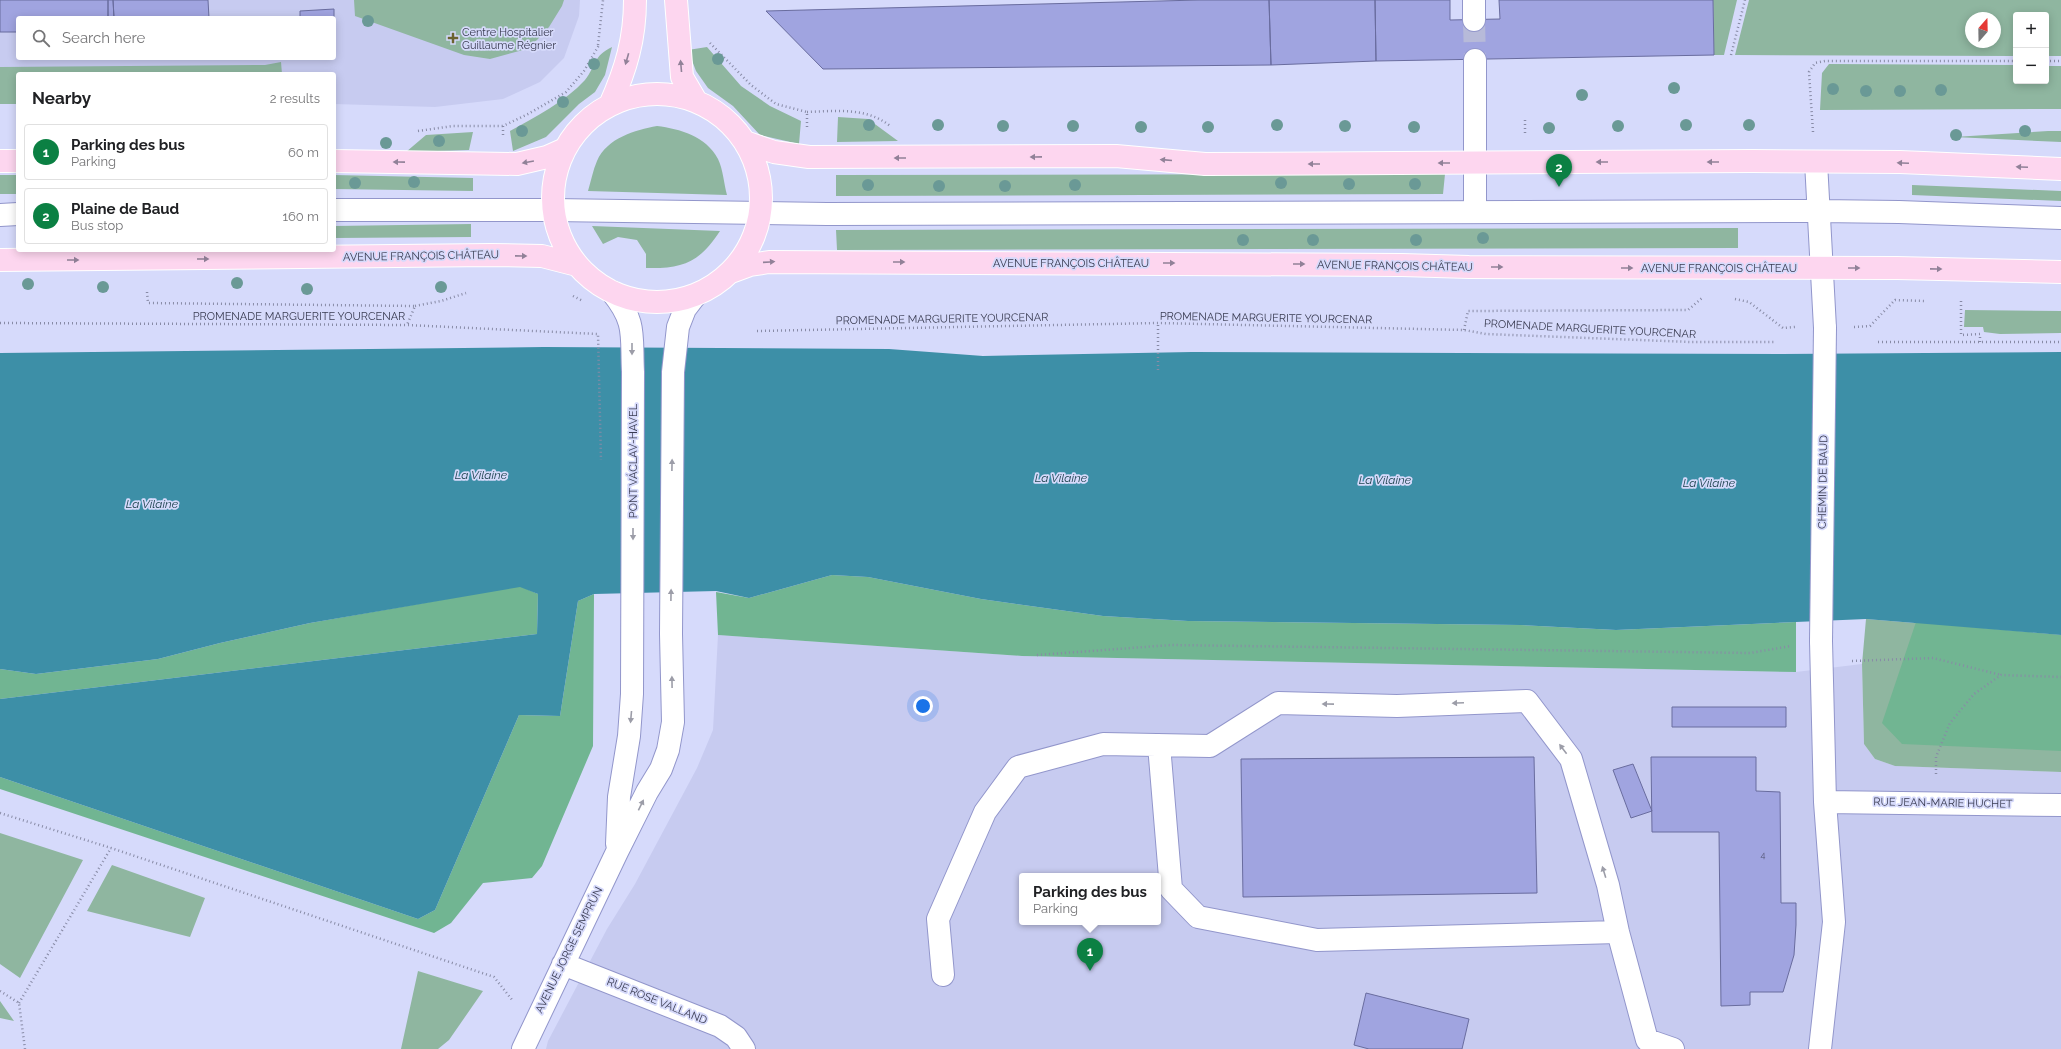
<!DOCTYPE html>
<html lang="en">
<head>
<meta charset="utf-8">
<style>
	body { margin:0; font-family:Raleway,sans-serif; background:#f2f2f2; color:#202124 }
	.controls { position:absolute; right:12px; top:12px; display:grid; overflow:hidden; border-radius:4px; box-shadow:0 2px 10px #0003 }
	.controls button { width:36px; height:36px; display:grid; place-items:center; padding:0; border:0; border-bottom:1px solid #e0e0e0; background:#fff; color:#202124; font:20px sans-serif }
	.compass { position:absolute; left:1965px; top:12px; width:36px; height:36px; border-radius:50%; background:#fff; box-shadow:0 2px 10px #0003; rotate:20deg }
	.you { position:absolute; left:923px; top:706px; width:14px; height:14px; margin:-10px; border:3px solid #fff; border-radius:50%; background:#1a73e8; box-shadow:0 0 0 6px #1a73e833 }
	.badge { display:grid; place-items:center; width:26px; height:26px; border-radius:50%; background:#0b8043; color:#fff; font-size:13px; font-weight:700 }
	.pin { position:absolute; translate:-50% -33px; filter:drop-shadow(0 1px 2px #0008) }
	.pin::after { content:''; position:absolute; top:21px; width:14px; height:12px; background:inherit; clip-path:polygon(0 0,100% 0,50% 100%) }
	.popup { position:absolute; left:1019px; top:873px; width:142px; height:52px; box-sizing:border-box; display:grid; place-content:center; border-radius:4px; background:#fff; filter:drop-shadow(0 1px 3px #0005); font-size:13px; white-space:nowrap; color:#757577 }
	.popup b { font-size:15px; color:#202124 }
	.popup::after { content:''; position:absolute; left:50%; top:100%; margin-left:-8px; border:8px solid transparent; border-top-color:#fff }
	.list { margin:0; padding:0; list-style:none }
	h2 { display:flex; justify-content:space-between; align-items:center; height:52px; margin:0; padding:0 16px; font-size:17px }
	h2 small { font-size:13px; font-weight:400; color:#757577 }
	.list li { display:grid; grid-template-columns:26px 1fr auto; gap:12px; align-items:center; box-sizing:border-box; height:56px; margin:0 8px 8px; padding:0 8px; border:1px solid #e0e0e0; border-radius:4px }
	.list b { display:block; font-size:15px; white-space:nowrap }
	.list p { margin:0; font-size:13px; white-space:nowrap; color:#757577 }
	.list em { font-size:13px; font-style:normal; color:#757577 }
	.icon { flex:none; width:22px; height:22px; fill:none; stroke:currentColor; stroke-width:2; stroke-linecap:round; stroke-linejoin:round }
	.map { position:relative; flex:none; width:2061px; height:1049px; overflow:hidden }
	.search { position:absolute; background:#fff; box-shadow:0 2px 10px #0003; left:16px; top:16px; width:320px; height:44px; display:flex; align-items:center; gap:10px; box-sizing:border-box; padding:0 14px; border-radius:4px; color:#757577; font-size:15px }
	.panel { position:absolute; background:#fff; box-shadow:0 2px 10px #0003; left:16px; top:72px; width:320px; height:180px; border-radius:4px }
	.map>svg:first-child { display:block }
	.built { fill:#c7cbf0; fill-rule:evenodd }
	.green { fill:#8fb6a0; fill-rule:evenodd }
	.forest { fill:#71b592 }
	.water { fill:#3d8fa7 }
	.building { fill:#a0a4e0; stroke:#696c9e }
	.lines { fill:none; stroke-linecap:round; stroke-linejoin:round }
	.minor-tunnel { stroke:#b7bad9; stroke-width:22; stroke-dasharray:22 11; stroke-linecap:butt }
	.minor-casing { stroke:#9296cb; stroke-width:24 }
	.major-casing { stroke:#fff; stroke-width:24 }
	.path { stroke:#888ba6; stroke-width:2.5; stroke-dasharray:1 3; stroke-linecap:butt }
	.minor { stroke:#fff; stroke-width:22 }
	.major { stroke:#fdd6ef; stroke-width:22 }
	.minor-bridge-casing { stroke:#9296cb; stroke-width:24; stroke-linecap:butt }
	.minor-bridge { stroke:#fff; stroke-width:22 }
	.tree { fill:#6a9996 }
	.oneway { fill:#918198 }
	.oneway2 { fill:#9c9da8 }
	.poi-dot { fill:#6b632f; stroke:#d6dafb; stroke-width:1.5 }
	.labels { text-anchor:middle; dominant-baseline:central; stroke-width:3.5; stroke-linejoin:round; paint-order:stroke }
	.number-label { font-size:9px; fill:#535575 }
	.poi-label { font-size:11px; fill:#393b51; stroke:#d6dafb; text-anchor:start }
	.street-label { font-size:11px; fill:#393b51; stroke:#d6dafb }
	.water-label { font-size:12px; font-style:italic; fill:#1e444f; stroke:#d6dafb }
</style>
</head>
<body>
<div class="map">
<svg width="2061" height="1049" viewBox="0 0 2061 1049">
	<rect width="100%" height="100%" fill="#d6dafb"/>
	<!-- built -->
	<path class="built" d="M0 0H580L579 16 564 58 540 82 503 99 435 107 334 104V74H18V104H0ZM18 18H334V58H18Z
		M718 635 1022 656 1796 672 1862 664 1864 744 1875 759 1895 766 2061 772V1049H546L548 1041 607 929 635 884 697 768 713 730ZM1022 876H1158V922H1022Z"/>
	<!-- green -->
	<path class="green" d="M354 0H564L562 6 549 27 537 40 523 50 490 59 464 55 355 16Z
		M1713 0H1737L1724 55H1714Z
		M1749 0H2061V56H2046V15H2016V56L1735 55ZM1971 18H1995V42H1971Z
		M612 47 605 75 595 92 579 104 546 137 513 151 510 131C535 117 565 102 585 80 596 66 593 56 612 47Z
		M707 47 741 86 770 106 801 121 799 144 760 135 733 106 708 88 696 71 688 50Z
		M281 62 282 74H18V104H0V67L265 65Z
		M1829 64 2016 65V81H2046V66H2061V109L1820 110 1822 73Z
		M838 117 868 119 898 141 837 142Z
		M657 126C680 129 706 136 718 159 723 169 724 184 727 195L588 191C591 181 593 170 597 161 607 138 635 130 657 126Z
		M2061 131V142L1954 137 2048 131Z
		M473 132 469 150 406 152 426 135Z
		M1445 174 1443 194 836 196V175Z
		M0 175H18V194H0Z
		M334 175 473 178V191L334 189Z
		M1912 185 2061 191V201L1912 195Z
		M471 224V237L334 238V226Z
		M592 226 720 231C700 262 683 269 646 268V254L637 240 618 237 603 244Z
		M1738 228V248L837 250 836 230Z
		M1965 310 2061 311V333L2000 334 1984 332 1983 327H1964Z
		M1866 619 2061 635V772L1895 766 1875 759 1864 744 1862 664Z
		M0 833 83 860 20 978 0 964Z
		M112 865 205 898 190 937 87 911Z
		M418 971 483 991 449 1040 438 1049H401Z
		M0 1001 14 1021 0 1018Z"/>
	<!-- forest -->
	<path class="forest" d="M832 575 868 577 981 599 1103 616 1188 621 1520 625 1616 630 1796 622V672L1022 656 718 635 716 592 749 598Z
		M520 586 538 594 537 634 0 699V669L36 674 158 659 220 643 310 623Z
		M594 594 593 746 542 866 532 878 483 883 451 923 434 933 0 789V777L418 919 435 910 519 715 560 716 578 601Z
		M1916 622 2061 635V751L1902 744 1882 723Z"/>
	<!-- water -->
	<path class="water" d="M544 347 889 349 983 356 1192 352 1782 354 2061 352V635L1866 619 1616 630 1520 625 1188 621 1103 616 981 599 868 577 832 575 749 598 716 591 594 594 578 601 560 716 519 715 435 910 418 919 0 777V699L537 634 538 594 520 587 310 623 220 643 158 659 36 674 0 669V353Z"/>
	<!-- building -->
	<path class="building" d="M0 0H108V18H18V32H0Z
		M108 0H113L114 18H108Z
		M113 0H208L209 18H114Z
		M1199 0H1269L1271 65 823 69 766 11Z
		M1269 0H1375L1376 61 1271 65Z
		M1375 0H1450V20L1500 19 1499 0H1713L1714 55 1376 61Z
		M334 9V18H300V11Z
		M1672 707H1786V727H1672Z
		M1534 757 1537 893 1243 897 1241 759Z
		M1651 757H1756V791L1780 792 1781 903H1796V925L1794 955 1783 992H1750V1005L1721 1006 1719 832H1652Z
		M1633 764 1652 811 1631 818 1613 770Z
		M1366 993 1469 1019 1462 1049H1369L1354 1045Z"/>
	<g class="lines">
		<!-- minor-tunnel -->
		<path class="minor-tunnel" d="M1474 20 1475 60"/>
		<defs>
			<path id="minor" d="M1474 0V20
				M1475 60V212
				M1816 162 1825 328
				M334 210H553L827 214 1819 211 1899 212 2061 218
				M0 215 18 214
				M612 292C637 323 631 335 633 372L632 694 629 736 619 797 617 844
				M1159 745 1171 889 1198 917 1317 940 1618 932
				M1825 802 2061 805
				M563 964 720 1026 736 1037 744 1049
				M943 975 938 919 985 812 1018 767 1103 744 1210 746 1278 703 1397 706 1527 701 1571 759 1608 885 1618 932 1647 1040 1673 1049
				M523 1049 617 852 647 792 661 769 668 750 673 722 671 634 673 372 678 327 685 309 695 296
				M1820 1049 1834 922 1825 802 1821 641"/>
			<path id="major" d="M676 0 682 77 696 101
				M553 198a104 104 0 1 1 208 0a104 104 0 1 1-208 0Z
				M610 105C626 69 635 39 635 0
				M745 142 774 152 809 157 1116 156 1205 164 1752 161 1900 162 2061 169
				M0 161H18
				M334 161 517 164 547 157 565 149
				M0 260 491 255 542 256 577 265
				M731 272 750 265 769 262 1402 265 1469 267 1897 268 2061 272"/>
		</defs>
		<!-- minor casing -->
		<use href="#minor" class="minor-casing"/>
		<!-- major casing -->
		<use href="#major" class="major-casing"/>
		<!-- path -->
		<path class="path" d="M710 43 751 85 776 104 807 112V128
			M598 45 603 0
			M1731 55 1745 0
			M2046 61H2061
			M807 112C835 111 867 107 890 126
			M418 131 453 126H503
			M1813 132 1809 72 1815 63 1825 61H2016
			M1525 133V117
			M503 135V126L528 114 566 92 584 71 599 45
			M147 292 148 303 415 306 407 325
			M573 296 583 301
			M1735 299 1749 302 1783 328 1795 327
			M1961 301V335L1980 334V343
			M415 306 441 301 466 293
			M0 323 407 325 598 334 601 460
			M1854 327 1870 326 1895 300 1926 301
			M1464 330 1468 311 1688 310 1702 298
			M757 331 1158 323 1464 330 1486 334 1691 342H1775
			M1878 342H2061
			M1158 370V323
			M1037 655 1171 645 1750 653 1791 646
			M1852 661 1933 658 2001 675
			M1936 774V757L1950 723 1974 694 2001 675 2061 677
			M0 813 111 848 494 977 513 1001
			M0 991 19 1003 25 1049
			M19 1003 111 848"/>
		<!-- minor -->
		<use href="#minor" class="minor"/>
		<!-- major -->
		<use href="#major" class="major"/>
		<defs>
			<path id="minor-bridge" d="M1821 641 1825 328"/>
		</defs>
		<!-- minor-bridge casing -->
		<use href="#minor-bridge" class="minor-bridge-casing"/>
		<!-- minor-bridge -->
		<use href="#minor-bridge" class="minor-bridge"/>
	</g>
	<!-- trees -->
	<g class="tree">
		<circle cx="368" cy="21" r="6"/>
		<circle cx="718" cy="59" r="6"/>
		<circle cx="594" cy="64" r="6"/>
		<circle cx="1674" cy="88" r="6"/>
		<circle cx="1833" cy="89" r="6"/>
		<circle cx="1941" cy="90" r="6"/>
		<circle cx="1866" cy="91" r="6"/>
		<circle cx="1900" cy="91" r="6"/>
		<circle cx="1582" cy="95" r="6"/>
		<circle cx="563" cy="102" r="6"/>
		<circle cx="869" cy="125" r="6"/>
		<circle cx="938" cy="125" r="6"/>
		<circle cx="1277" cy="125" r="6"/>
		<circle cx="1686" cy="125" r="6"/>
		<circle cx="1749" cy="125" r="6"/>
		<circle cx="1003" cy="126" r="6"/>
		<circle cx="1073" cy="126" r="6"/>
		<circle cx="1345" cy="126" r="6"/>
		<circle cx="1618" cy="126" r="6"/>
		<circle cx="1141" cy="127" r="6"/>
		<circle cx="1208" cy="127" r="6"/>
		<circle cx="1414" cy="127" r="6"/>
		<circle cx="1549" cy="128" r="6"/>
		<circle cx="522" cy="131" r="6"/>
		<circle cx="2025" cy="131" r="6"/>
		<circle cx="1956" cy="135" r="6"/>
		<circle cx="439" cy="141" r="6"/>
		<circle cx="386" cy="143" r="6"/>
		<circle cx="414" cy="182" r="6"/>
		<circle cx="355" cy="183" r="6"/>
		<circle cx="1281" cy="183" r="6"/>
		<circle cx="1349" cy="184" r="6"/>
		<circle cx="1415" cy="184" r="6"/>
		<circle cx="868" cy="185" r="6"/>
		<circle cx="1075" cy="185" r="6"/>
		<circle cx="939" cy="186" r="6"/>
		<circle cx="1005" cy="186" r="6"/>
		<circle cx="1483" cy="238" r="6"/>
		<circle cx="1243" cy="240" r="6"/>
		<circle cx="1313" cy="240" r="6"/>
		<circle cx="1416" cy="240" r="6"/>
		<circle cx="237" cy="283" r="6"/>
		<circle cx="28" cy="284" r="6"/>
		<circle cx="103" cy="287" r="6"/>
		<circle cx="441" cy="287" r="6"/>
		<circle cx="307" cy="289" r="6"/>
	</g>
	<!-- one-way arrows -->
	<defs><path id="oneway-solid" d="M-6-.8H1V-3.2L6.5 0L1 3.2V.8H-6Z"/></defs>
	<g class="oneway">
		<use href="#oneway-solid" transform="translate(627 59) rotate(106)"/>
		<use href="#oneway-solid" transform="translate(681 66) rotate(-95)"/>
		<use href="#oneway-solid" transform="translate(1036 157) rotate(179)"/>
		<use href="#oneway-solid" transform="translate(900 158) rotate(-180)"/>
		<use href="#oneway-solid" transform="translate(1166 160) rotate(-175)"/>
		<use href="#oneway-solid" transform="translate(399 162) rotate(-179)"/>
		<use href="#oneway-solid" transform="translate(528 162) rotate(170)"/>
		<use href="#oneway-solid" transform="translate(1602 162) rotate(180)"/>
		<use href="#oneway-solid" transform="translate(1713 162) rotate(180)"/>
		<use href="#oneway-solid" transform="translate(1444 163) rotate(180)"/>
		<use href="#oneway-solid" transform="translate(1903 163) rotate(-178)"/>
		<use href="#oneway-solid" transform="translate(1314 164) rotate(180)"/>
		<use href="#oneway-solid" transform="translate(2022 167) rotate(-177)"/>
		<use href="#oneway-solid" transform="translate(521 256) rotate(1)"/>
		<use href="#oneway-solid" transform="translate(203 259)"/>
		<use href="#oneway-solid" transform="translate(73 260)"/>
		<use href="#oneway-solid" transform="translate(769 262) rotate(-4)"/>
		<use href="#oneway-solid" transform="translate(899 262)"/>
		<use href="#oneway-solid" transform="translate(1169 263)"/>
		<use href="#oneway-solid" transform="translate(1299 264)"/>
		<use href="#oneway-solid" transform="translate(1497 267)"/>
		<use href="#oneway-solid" transform="translate(1627 268)"/>
		<use href="#oneway-solid" transform="translate(1854 268)"/>
		<use href="#oneway-solid" transform="translate(1936 269) rotate(1)"/>
	</g>
	<g class="oneway2">
		<use href="#oneway-solid" transform="translate(632 349) rotate(90)"/>
		<use href="#oneway-solid" transform="translate(672 465) rotate(-89)"/>
		<use href="#oneway-solid" transform="translate(633 534) rotate(90)"/>
		<use href="#oneway-solid" transform="translate(671 595) rotate(-89)"/>
		<use href="#oneway-solid" transform="translate(672 682) rotate(-91)"/>
		<use href="#oneway-solid" transform="translate(1458 703) rotate(178)"/>
		<use href="#oneway-solid" transform="translate(1328 704) rotate(-179)"/>
		<use href="#oneway-solid" transform="translate(631 717) rotate(95)"/>
		<use href="#oneway-solid" transform="translate(1563 749) rotate(-127)"/>
		<use href="#oneway-solid" transform="translate(641 805) rotate(-64)"/>
		<use href="#oneway-solid" transform="translate(1604 872) rotate(-107)"/>
	</g>
	<!-- markers -->
	<path class="poi-dot" d="M451 32h4v4h4v4h-4v4h-4v-4h-4v-4h4z"/>
	<g class="labels">
		<!-- number labels -->
		<g class="number-label">
			<text x="1763" y="855">4</text>
		</g>
		<!-- poi labels -->
		<g class="poi-label">
			<text x="462" y="32">Centre Hospitalier<tspan x="462" dy="13">Guillaume Régnier</tspan></text>
		</g>
		<!-- street labels -->
		<g class="street-label">
			<text transform="translate(421 256) rotate(-1)">AVENUE FRANÇOIS CHÂTEAU</text>
			<text x="1071" y="263">AVENUE FRANÇOIS CHÂTEAU</text>
			<text transform="translate(1395 266) rotate(1)">AVENUE FRANÇOIS CHÂTEAU</text>
			<text x="1719" y="268">AVENUE FRANÇOIS CHÂTEAU</text>
			<text x="299" y="316">PROMENADE MARGUERITE YOURCENAR</text>
			<text transform="translate(1266 318) rotate(1)">PROMENADE MARGUERITE YOURCENAR</text>
			<text transform="translate(942 319) rotate(-1)">PROMENADE MARGUERITE YOURCENAR</text>
			<text transform="translate(1590 329) rotate(3)">PROMENADE MARGUERITE YOURCENAR</text>
			<text transform="translate(633 461) rotate(-90)">PONT VÁCLAV-HAVEL</text>
			<text transform="translate(1823 482) rotate(-89)">CHEMIN DE BAUD</text>
			<text transform="translate(1943 803) rotate(1)">RUE JEAN-MARIE HUCHET</text>
			<text transform="translate(569 950) rotate(-64)">AVENUE JORGE SEMPRÚN</text>
			<text transform="translate(657 1001) rotate(22)">RUE ROSE VALLAND</text>
		</g>
		<!-- water labels -->
		<g class="water-label">
			<text x="481" y="475">La Vilaine</text>
			<text x="1061" y="478">La Vilaine</text>
			<text x="1385" y="480">La Vilaine</text>
			<text x="1709" y="483">La Vilaine</text>
			<text x="152" y="504">La Vilaine</text>
		</g>
	</g>
</svg>
<div class="controls">
<button>+</button>
<button>−</button>
</div>
<svg class="compass" viewBox="-18 -18 36 36"><path d="M0-13l5 13h-10z" fill="#e53935"/><path d="M0 13l5-13h-10z" fill="#757577"/></svg>
<div class="you"></div>
<div class="pin badge" style="left:1090px;top:971px">1</div>
<div class="popup"><b>Parking des bus</b>Parking</div>
<div class="pin badge" style="left:1559px;top:187px">2</div>
<div class="search"><svg class="icon" aria-label="search" viewBox="0 0 24 24"><circle cx="10" cy="10" r="6"/><path d="M15 15l6 6"/></svg>Search here</div>
<section class="panel">
<h2>Nearby<small>2 results</small></h2>
<ul class="list">
<li><span class="badge">1</span><div><b>Parking des bus</b><p>Parking</p></div><em>60 m</em></li>
<li><span class="badge">2</span><div><b>Plaine de Baud</b><p>Bus stop</p></div><em>160 m</em></li>
</ul>
</section>
</div>
</body>
</html>
